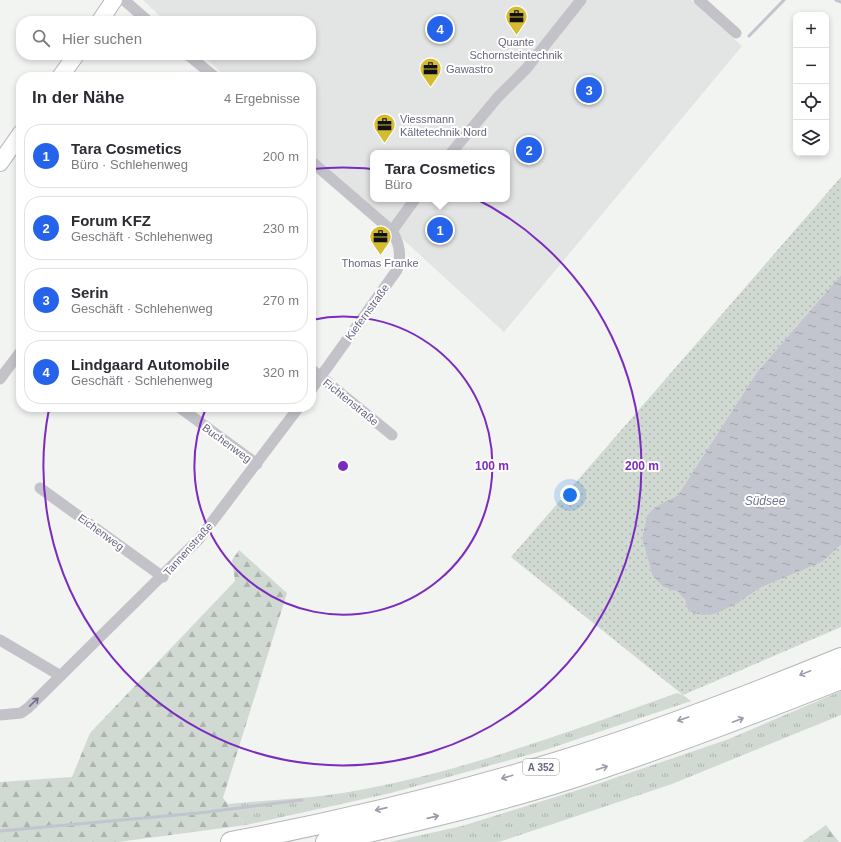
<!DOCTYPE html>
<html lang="de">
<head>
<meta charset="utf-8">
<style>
	body { margin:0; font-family:Helvetica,sans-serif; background:#f2f2f3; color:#2b2b33 }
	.controls { position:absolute; right:12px; top:12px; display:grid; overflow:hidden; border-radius:8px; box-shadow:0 2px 6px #0003 }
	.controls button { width:36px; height:36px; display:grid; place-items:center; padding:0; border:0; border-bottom:1px solid #e1e1e2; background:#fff; color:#2b2b33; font:20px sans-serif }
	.you { position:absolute; left:570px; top:495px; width:14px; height:14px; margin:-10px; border:3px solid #fff; border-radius:50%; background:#1a73e8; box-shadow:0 0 0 6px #1a73e833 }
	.badge { display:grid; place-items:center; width:26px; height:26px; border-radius:50%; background:#2563eb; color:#fff; font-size:13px; font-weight:700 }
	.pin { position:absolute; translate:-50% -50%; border:2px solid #fff; box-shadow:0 1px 4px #0006 }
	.popup { position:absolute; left:370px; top:150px; width:140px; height:52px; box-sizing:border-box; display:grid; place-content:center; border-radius:8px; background:#fff; filter:drop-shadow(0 1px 3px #0005); font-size:13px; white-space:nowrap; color:#7c7c81 }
	.popup b { font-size:15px; color:#2b2b33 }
	.popup::after { content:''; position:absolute; left:50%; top:100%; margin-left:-8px; border:8px solid transparent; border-top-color:#fff }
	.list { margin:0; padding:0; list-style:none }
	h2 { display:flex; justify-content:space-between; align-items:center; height:52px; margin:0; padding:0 16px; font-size:17px }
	h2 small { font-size:13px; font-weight:400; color:#7c7c81 }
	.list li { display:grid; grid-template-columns:26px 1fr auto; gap:12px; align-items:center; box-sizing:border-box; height:64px; margin:0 8px 8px; padding:0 8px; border:1px solid #e1e1e2; border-radius:16px }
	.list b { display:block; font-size:15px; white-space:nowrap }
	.list p { margin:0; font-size:13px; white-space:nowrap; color:#7c7c81 }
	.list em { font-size:13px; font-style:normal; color:#7c7c81 }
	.icon { flex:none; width:22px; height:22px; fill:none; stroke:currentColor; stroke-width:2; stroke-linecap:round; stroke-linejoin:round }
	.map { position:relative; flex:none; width:841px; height:842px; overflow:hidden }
	.search { position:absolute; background:#fff; box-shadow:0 2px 6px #0003; left:16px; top:16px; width:300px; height:44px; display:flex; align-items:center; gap:10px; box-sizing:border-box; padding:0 14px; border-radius:16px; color:#7c7c81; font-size:15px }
	.panel { position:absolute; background:#fff; box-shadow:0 2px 6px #0003; left:16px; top:72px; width:300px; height:340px; border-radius:16px }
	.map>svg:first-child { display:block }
	.built { fill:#e3e5e4; fill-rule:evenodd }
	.grass { fill:url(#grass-tufts) }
	.forest { fill:url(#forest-firs) }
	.park { fill:url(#park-dots) }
	.water { fill:url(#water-ripples) }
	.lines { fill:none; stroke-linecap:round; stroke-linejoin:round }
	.stream { stroke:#c2c4ce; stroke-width:3 }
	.secondary-casing { stroke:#b7b6be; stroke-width:18 }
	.motorway-casing { stroke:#b5b4b9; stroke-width:22 }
	.minor { stroke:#c2c2c8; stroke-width:11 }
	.secondary { stroke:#fff; stroke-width:16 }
	.motorway { stroke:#fff; stroke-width:20 }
	.oneway { stroke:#9c9bac }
	.oneway2 { stroke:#706e86 }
	.ring { fill:none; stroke:#7b2cbf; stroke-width:2 }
	.labels { text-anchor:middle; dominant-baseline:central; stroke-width:4; stroke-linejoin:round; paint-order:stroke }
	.shield { fill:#fff; stroke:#9593a5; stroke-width:1 }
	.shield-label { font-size:10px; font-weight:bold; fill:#67657f }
	.poi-label { font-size:11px; fill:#67657f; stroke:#fff }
	.street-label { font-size:11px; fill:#67657f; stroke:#fff }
	.water-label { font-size:12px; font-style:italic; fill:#707491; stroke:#fff }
	.centre { fill:#7b2cbf; stroke:#fff; stroke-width:2 }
	.ring-label { font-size:12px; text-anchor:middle; font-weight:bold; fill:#7b2cbf; stroke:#fff; stroke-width:4; stroke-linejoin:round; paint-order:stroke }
</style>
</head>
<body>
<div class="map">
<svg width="841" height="842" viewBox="0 0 841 842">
	<defs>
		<pattern id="grass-tufts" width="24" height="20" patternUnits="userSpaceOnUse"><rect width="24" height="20" fill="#d0d9d2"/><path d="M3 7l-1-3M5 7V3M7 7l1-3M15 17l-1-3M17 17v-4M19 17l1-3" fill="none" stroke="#adb4b0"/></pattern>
		<pattern id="forest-firs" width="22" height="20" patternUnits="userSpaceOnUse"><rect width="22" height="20" fill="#d0d9d2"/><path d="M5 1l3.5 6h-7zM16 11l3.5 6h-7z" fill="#adb4b0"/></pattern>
		<pattern id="park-dots" width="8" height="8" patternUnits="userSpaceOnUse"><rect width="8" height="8" fill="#d0d9d2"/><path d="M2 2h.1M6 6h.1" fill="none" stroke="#adb4b0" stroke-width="1.8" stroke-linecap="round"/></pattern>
		<pattern id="water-ripples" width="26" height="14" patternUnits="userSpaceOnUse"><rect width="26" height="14" fill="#c2c4ce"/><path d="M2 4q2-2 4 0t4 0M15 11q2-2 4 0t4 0" fill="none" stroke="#a1a3ac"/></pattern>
	</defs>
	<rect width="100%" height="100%" fill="#f2f4f1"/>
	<!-- built -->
	<path class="built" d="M143 0H691L742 46 504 332 311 155V77H226L202 55H311V21H165ZM373 153H507V199H373Z"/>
	<!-- grass -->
	<path class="grass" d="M841 691V715L672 784 499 842H390L462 826 597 784 729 739Z
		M677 693 683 695 691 701 542 751 391 793 246 825 228 804C266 800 305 799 343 793 458 774 568 732 677 693Z"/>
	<!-- forest -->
	<path class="forest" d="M239 550 287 593 223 798 246 825 118 842H0V782L72 777 90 733 235 581 232 560Z
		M826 825 839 842H802Z"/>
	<!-- park -->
	<path class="park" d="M841 177V275L757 372 678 495 655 507 647 515 642 538 652 575 663 587 678 592 685 600 688 611 746 598 762 587 822 562 841 545V627L683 695 511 557Z"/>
	<!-- water -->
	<path class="water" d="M841 275V545L822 562 762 587 736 604 714 614 702 615 688 611 685 600 678 592 663 587 652 575 642 538 647 515 655 507 678 495 757 372Z"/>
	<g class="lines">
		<!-- stream -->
		<path class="stream" d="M836 0 841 2
			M749 36 784 0
			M0 831 199 813 302 800"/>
		<defs>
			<path id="secondary" d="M100 21 114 0
				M60 77 76 55
				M0 163 21 133"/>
			<path id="motorway" d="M231 842C343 821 455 794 564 760 658 731 750 695 841 658
				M326 842C407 823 487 805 566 780 659 750 750 715 841 679"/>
		</defs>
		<!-- secondary casing -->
		<use href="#secondary" class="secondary-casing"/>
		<!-- motorway casing -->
		<use href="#motorway" class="motorway-casing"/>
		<!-- minor -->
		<path class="minor" d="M124 0 148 21
			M699 0 736 33
			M188 55 215 77
			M451 153 498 97 526 69 581 0
			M311 161 392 231C400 244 402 256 397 270L311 390
			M392 231 415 199
			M311 369 392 435
			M0 379 21 351
			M179 407 257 464
			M40 488 163 577
			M0 640 61 676
			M0 715 21 713 28 708 199 539 299 407"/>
		<!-- secondary -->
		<use href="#secondary" class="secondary"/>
		<!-- motorway -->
		<use href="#motorway" class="motorway"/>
	</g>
	<!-- one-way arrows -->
	<defs><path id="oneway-shaft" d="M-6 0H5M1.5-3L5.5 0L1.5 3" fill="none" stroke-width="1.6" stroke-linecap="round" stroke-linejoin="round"/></defs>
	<g class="oneway">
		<use href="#oneway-shaft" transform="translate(805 673) rotate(158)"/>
		<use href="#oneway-shaft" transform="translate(683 719) rotate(161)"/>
		<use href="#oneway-shaft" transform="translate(738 720) rotate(-21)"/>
		<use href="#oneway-shaft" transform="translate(602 768) rotate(-18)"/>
		<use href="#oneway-shaft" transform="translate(507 777) rotate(164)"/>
		<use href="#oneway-shaft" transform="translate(381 809) rotate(167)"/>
		<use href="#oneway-shaft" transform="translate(433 817) rotate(-13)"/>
	</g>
	<use class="oneway2" href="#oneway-shaft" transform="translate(34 702) rotate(-44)"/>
	<!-- distance rings -->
	<g class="ring">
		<path d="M312 320A149 149 0 1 1 206 408"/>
		<path d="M312 169A299 299 0 1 1 49 409"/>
	</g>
	<!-- icons -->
	<defs>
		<symbol id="office-pin" viewBox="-11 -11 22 30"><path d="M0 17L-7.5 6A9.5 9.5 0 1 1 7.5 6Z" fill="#d5bb30" stroke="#fff"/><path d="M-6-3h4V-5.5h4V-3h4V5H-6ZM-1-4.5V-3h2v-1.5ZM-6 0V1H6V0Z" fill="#111"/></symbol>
	</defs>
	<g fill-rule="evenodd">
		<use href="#office-pin" x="504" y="4" width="25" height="34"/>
		<use href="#office-pin" x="418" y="56" width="25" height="34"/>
		<use href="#office-pin" x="372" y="112" width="25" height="34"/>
		<use href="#office-pin" x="368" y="224" width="25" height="34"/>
	</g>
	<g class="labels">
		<!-- shield labels -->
		<rect class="shield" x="523" y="759" width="36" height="16" rx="3"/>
		<g class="shield-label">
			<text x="541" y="767">A 352</text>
		</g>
		<!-- poi labels -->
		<g class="poi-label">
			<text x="516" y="42">Quante<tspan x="516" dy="13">Schornsteintechnik</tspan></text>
			<text x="446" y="69" text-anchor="start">Gawastro</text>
			<text x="400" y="119" text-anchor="start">Viessmann<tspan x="400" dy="13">Kältetechnik Nord</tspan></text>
			<text x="380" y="263">Thomas Franke</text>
		</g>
		<!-- street labels -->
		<g class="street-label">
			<text transform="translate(367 312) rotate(-54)">Kiefernstraße</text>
			<text transform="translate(351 402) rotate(39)">Fichtenstraße</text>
			<text transform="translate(227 443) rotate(36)">Buchenweg</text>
			<text transform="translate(101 532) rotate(36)">Eichenweg</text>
			<text transform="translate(188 549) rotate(-48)">Tannenstraße</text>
		</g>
		<!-- water labels -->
		<g class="water-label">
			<text x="765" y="501">Südsee</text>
		</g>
	</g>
	<circle cx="343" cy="466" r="6" class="centre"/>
	<g class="ring-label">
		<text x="492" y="470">100 m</text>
		<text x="642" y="470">200 m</text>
	</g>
</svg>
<div class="controls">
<button>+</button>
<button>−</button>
<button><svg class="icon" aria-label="locate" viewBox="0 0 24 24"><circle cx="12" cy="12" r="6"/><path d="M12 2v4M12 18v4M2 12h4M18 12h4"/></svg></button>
<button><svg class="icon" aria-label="layers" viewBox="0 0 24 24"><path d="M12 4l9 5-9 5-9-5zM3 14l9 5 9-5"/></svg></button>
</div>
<div class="you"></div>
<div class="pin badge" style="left:440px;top:230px">1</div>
<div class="popup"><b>Tara Cosmetics</b>Büro</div>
<div class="pin badge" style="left:529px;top:150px">2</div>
<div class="pin badge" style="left:589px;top:90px">3</div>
<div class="pin badge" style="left:440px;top:29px">4</div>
<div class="search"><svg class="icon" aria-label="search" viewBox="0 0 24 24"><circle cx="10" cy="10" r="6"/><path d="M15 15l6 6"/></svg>Hier suchen</div>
<section class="panel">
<h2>In der Nähe<small>4 Ergebnisse</small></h2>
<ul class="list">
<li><span class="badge">1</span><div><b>Tara Cosmetics</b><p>Büro · Schlehenweg</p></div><em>200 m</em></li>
<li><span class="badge">2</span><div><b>Forum KFZ</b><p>Geschäft · Schlehenweg</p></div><em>230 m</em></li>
<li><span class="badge">3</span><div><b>Serin</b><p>Geschäft · Schlehenweg</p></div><em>270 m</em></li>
<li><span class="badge">4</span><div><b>Lindgaard Automobile</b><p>Geschäft · Schlehenweg</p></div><em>320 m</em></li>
</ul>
</section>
</div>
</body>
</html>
